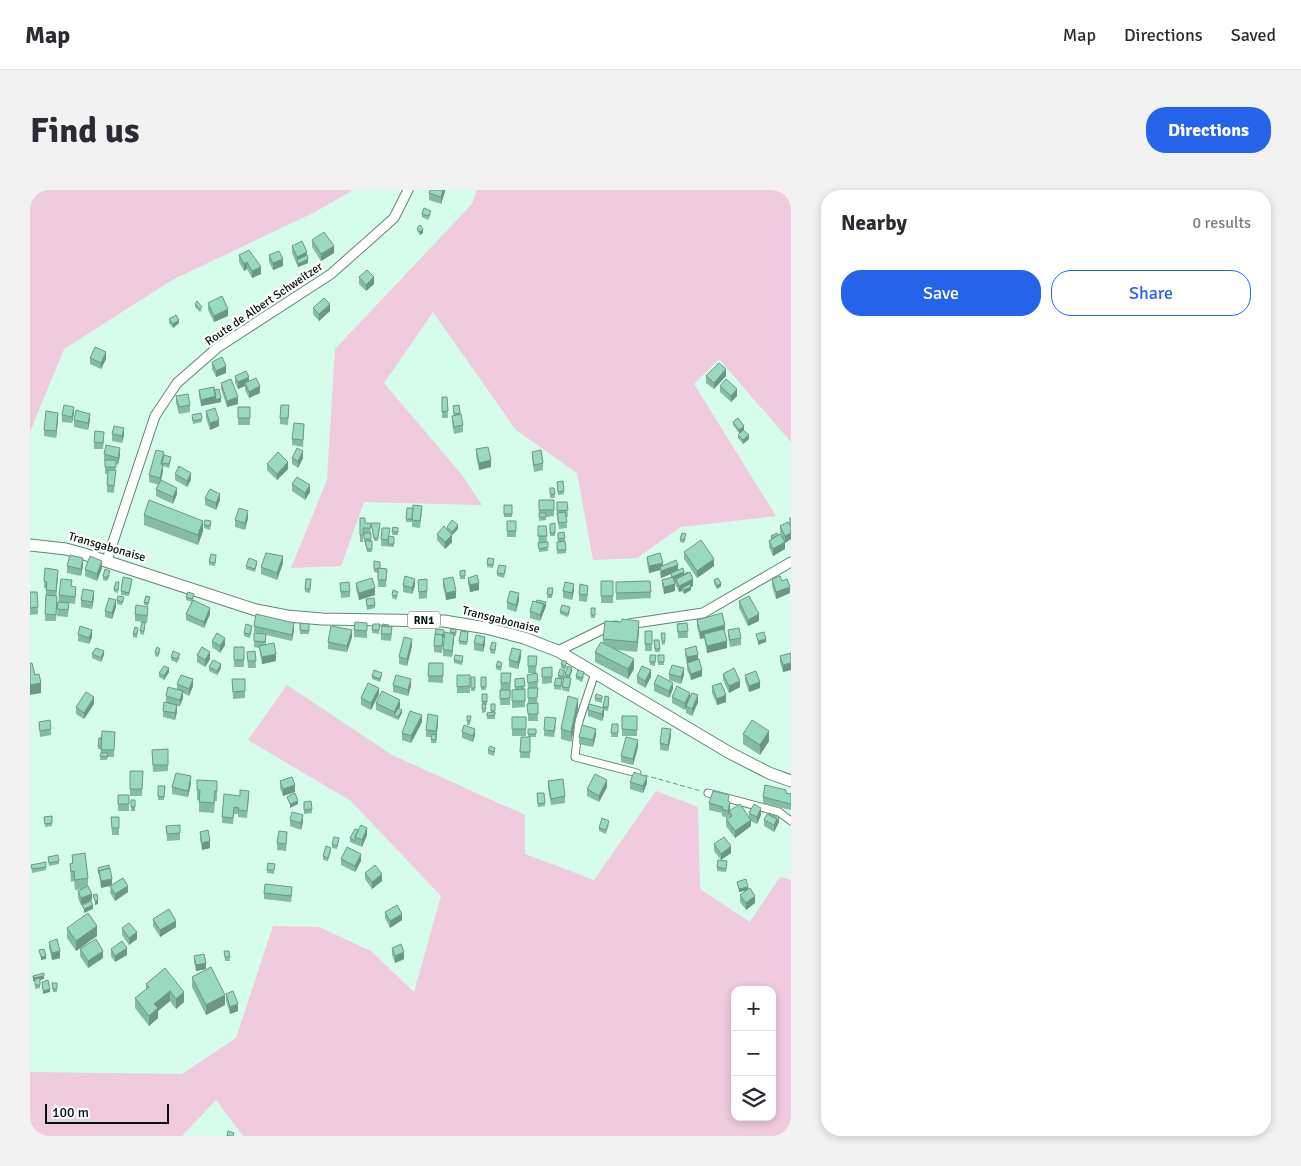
<!DOCTYPE html>
<html lang="en">
<head>
<meta charset="utf-8">
<style>
	body { margin:0; font-family:Signika,sans-serif; background:#f2f2f3; color:#2b2b33 }
	.controls { position:absolute; right:15px; bottom:15px; display:grid; overflow:hidden; border-radius:10px; box-shadow:0 2px 8px #0003 }
	.controls button { width:45px; height:45px; display:grid; place-items:center; padding:0; border:0; border-bottom:1px solid #e1e1e2; background:#fff; color:#2b2b33; font:25px sans-serif }
	.scale { position:absolute; left:15px; bottom:12px; width:124px; box-sizing:border-box; padding-left:5px; border:2px solid #05120d; border-top:0; font-size:14px; line-height:18px; white-space:nowrap; color:#05120d; -webkit-text-stroke:4px #fff; paint-order:stroke }
	.list { margin:0; padding:0; list-style:none }
	h2 { display:flex; justify-content:space-between; align-items:center; height:65px; margin:0; padding:0 20px; font-size:21px }
	h2 small { font-size:16px; font-weight:400; color:#7c7c81 }
	.actions { display:flex; gap:10px; padding:15px 20px }
	.actions a { flex:1; padding:11px 0; border:1px solid #2563eb; border-radius:20px; text-align:center; font-size:18px; color:#2563eb }
	.actions .main { background:#2563eb; color:#fff }
	.icon { flex:none; width:28px; height:28px; fill:none; stroke:currentColor; stroke-width:2; stroke-linecap:round; stroke-linejoin:round }
	.map { position:relative; flex:none; width:761px; height:946px; overflow:hidden; border-radius:20px }
	header { display:flex; align-items:center; gap:30px; box-sizing:border-box; height:70px; padding:0 25px; background:#fff; border-bottom:1px solid #e1e1e2 }
	header strong { font-size:24px }
	nav { display:flex; gap:28px; margin-inline-start:auto; font-size:18px }
	.intro { display:flex; align-items:center; justify-content:space-between; box-sizing:border-box; height:120px; padding:0 30px }
	h1 { margin:0; font-size:35px }
	.button { padding:12px 22px; border-radius:20px; background:#2563eb; color:#fff; font-size:18px; font-weight:700 }
	main { display:flex; gap:30px; padding:0 30px }
	aside { flex:1; background:#fff; border-radius:20px; box-shadow:0 2px 8px #0003 }
	.map>svg:first-child { display:block }
	.green { fill:#f0cadd; fill-rule:evenodd }
	.lines { fill:none; stroke-linecap:round; stroke-linejoin:round }
	.minor-casing { stroke:#628576; stroke-width:9 }
	.tertiary-casing { stroke:#628576; stroke-width:11 }
	.trunk-casing { stroke:#628576; stroke-width:13 }
	.path { stroke:#758f84; stroke-width:1; stroke-dasharray:5 2.5; stroke-linecap:butt }
	.minor { stroke:#fff; stroke-width:7 }
	.tertiary { stroke:#fff; stroke-width:9 }
	.trunk { stroke:#fff; stroke-width:11 }
	.wall { fill:#84bba4 }
	.shaded-wall { fill:#6b9886 }
	.building { fill:#99d9bf; stroke:#6b9886 }
	.labels { text-anchor:middle; dominant-baseline:central; stroke-width:4.5; stroke-linejoin:round; paint-order:stroke }
	.shield { fill:#fff; stroke:#505956; stroke-width:1 }
	.shield-label { font-size:11px; font-weight:bold; fill:#05120d }
	.street-label { font-size:12px; fill:#05120d; stroke:#fff }
</style>
</head>
<body>
<header>
<strong>Map</strong>
<nav><a>Map</a><a>Directions</a><a>Saved</a></nav>
</header>
<div class="intro"><h1>Find us</h1><a class="button">Directions</a></div>
<main>
<div class="map">
<svg width="761" height="946" viewBox="0 0 761 946">
	<rect width="100%" height="100%" fill="#d6fceb"/>
	<!-- green -->
	<path class="green" d="M0 0H323L285 22 142 90 34 159 0 242Z
		M447 0H761V252L689 169 664 194 746 326 651 337 607 368 563 370 547 283 486 240 403 122 354 193 432 285 452 315 334 312 311 376 261 378 297 290 305 159 442 14Z
		M257 495 362 565 495 625V664L564 690 626 601 668 617 670 699 720 732 750 687 761 690V946H213L186 910 152 946H0V882L152 884 206 848 243 736 289 737 341 761 384 802 411 706 321 611 218 550ZM705 800H742V927H705Z"/>
	<g class="lines">
		<defs>
			<path id="minor" d="M565 483 549 531 545 567 607 583
				M678 603 749 622 761 631"/>
			<path id="tertiary" d="M77 370 125 226 147 193 187 158 301 84 364 28 378 0
				M599 434 673 423 761 372
				M528 461 577 437 586 436"/>
			<path id="trunk" d="M0 355 36 359 54 364 226 420 257 426 292 429 414 431 456 438 494 448 528 461 700 563 739 583 761 591"/>
		</defs>
		<!-- minor casing -->
		<use href="#minor" class="minor-casing"/>
		<!-- tertiary casing -->
		<use href="#tertiary" class="tertiary-casing"/>
		<!-- trunk casing -->
		<use href="#trunk" class="trunk-casing"/>
		<!-- path -->
		<path class="path" d="M614 585 671 601"/>
		<!-- minor -->
		<use href="#minor" class="minor"/>
		<!-- tertiary -->
		<use href="#tertiary" class="tertiary"/>
		<!-- trunk -->
		<use href="#trunk" class="trunk"/>
	</g>
	<!-- wall -->
	<path class="wall" d="M415 0 411 14 399 10V3Z
		M392 24H401L398 30 392 27Z
		M387 38 393 43 390 45 387 41Z
		M282 50 304 63 291 71 282 57Z
		M262 56 277 65 278 73 268 77 262 63Z
		M209 65 231 84 222 88 217 79 214 81 209 72Z
		M239 65 253 76 243 80 239 72Z
		M329 87 344 94 336 101 329 94Z
		M178 113 198 126 184 132 178 120Z
		M165 114 172 120 170 122 165 117Z
		M283 118 300 121 289 131 283 124Z
		M139 129 149 133 143 138 139 133Z
		M60 168 76 169 71 179 60 174Z
		M182 172 196 183 186 187 182 179Z
		M205 186 219 191 230 203 219 208 215 200V196L208 199 205 193Z
		M676 186H696L684 199 676 193Z
		M191 193 208 214 197 217 191 199Z
		M690 196 707 206 701 212 690 202Z
		M169 200H184L191 212 171 216 169 206Z
		M146 206 160 215V222L149 224 146 213Z
		M412 207H417L418 228H412Z
		M429 215 433 235V242L424 244 422 232V226L424 225 423 216Z
		M208 217H220V235H208Z
		M176 221 189 236 180 240 176 228Z
		M259 222 258 235 250 234V228Z
		M44 223 42 233 32 232V225Z
		M162 225 172 229V232L163 234Z
		M28 230 26 248 14 246V240Z
		M44 230H60L58 240 44 237Z
		M703 232 714 240 709 243 703 235Z
		M274 241 273 257 262 255V249Z
		M82 244 94 245 92 253 82 251Z
		M708 245 719 249 713 254 708 248Z
		M74 249 73 259H64V252Z
		M446 259 461 277 449 280 446 266Z
		M502 262 513 273V280L504 282 502 268Z
		M74 264 90 265 88 275 86 274 84 303 77 302V284H75V271H74Z
		M134 265 141 270 139 278 133 276V281L131 290 147 304 143 314 126 306V299L129 295 119 292V285Z
		M262 268H273L268 278 262 274Z
		M237 274 258 279 247 290 237 280Z
		M145 284 161 290 157 297 145 290Z
		M527 292 534 301V304L528 305Z
		M262 294 280 302 275 310 262 301Z
		M520 298H524L525 308H520Z
		M175 308 190 310 186 320 175 315Z
		M509 310H524V326L516 327V330L509 331Z
		M527 312H537L538 327H536L537 338 529 339 527 327Z
		M474 315H482V327H474Z
		M392 323 390 338 382 337V332H376V329Z
		M114 325 173 341 168 355 114 335Z
		M761 327V349L755 353V359L743 366 739 357V351L741 349V346L748 345 752 347 750 343V336L759 333V328Z
		M218 328 215 340 205 337V330Z
		M330 328 335 333H340L342 362H337L335 352H334V345H333V352H330Z
		M477 331H486V347H477Z
		M341 333H350L348 351H344Z
		M525 333V346H520V334Z
		M174 335H181L180 340 174 338Z
		M508 336H516L517 352 518 357V361L509 362Z
		M363 337 368 338V345H362Z
		M417 337 428 339 422 345V352L415 359 407 350V344L417 339Z
		M534 342 536 363 527 364V352H528V343Z
		M359 346 364 347V357L351 356V349Z
		M656 348 654 353 650 352V349Z
		M654 362 684 376 667 388 654 369Z
		M617 367 633 376 648 380 654 384 663 396 661 397V400L654 404 652 401 649 402 644 392V389L643 390 645 401 634 404 632 396V390L641 387V384L631 388 630 384V380L619 383 617 373Z
		M186 369 185 376 179 375V372Z
		M344 371 350 378 357 379 356 397H348V383L344 382Z
		M253 373 247 390 231 384V377Z
		M464 373 463 378 457 377V374Z
		M227 374 225 382 216 379V376Z
		M53 375 51 386 37 383V376Z
		M72 378 67 391 55 386V379Z
		M435 380V389H430V384Z
		M476 380 474 388 467 386V383Z
		M80 385 77 391 73 390V386Z
		M28 386 26 406 27 413 26 431H15L16 398H14V391Z
		M438 388 449 400 440 402 438 394Z
		M397 389V408L389 409 388 390Z
		M413 389 426 408 416 410 413 396Z
		M742 389 752 391 760 403 746 409 742 396Z
		M684 390 691 396 687 399 684 394Z
		M571 391H583V413H571Z
		M620 391 621 408 586 410V392Z
		M102 392 99 406 91 405V401Z
		M281 392 280 403 275 402V399Z
		M310 393 320 401V407L311 408Z
		M326 393 345 405 329 410 326 399Z
		M373 395 385 396 382 404 373 402Z
		M42 396 46 403 45 414 39 413 38 427 27 426 29 405Z
		M89 396 88 403 84 402V399Z
		M518 398H523L522 408H517Z
		M544 400 542 410 533 408V401Z
		M0 402 8 417V424L0 425Z
		M558 403 557 412 549 411V404Z
		M362 405H368L366 410 362 408Z
		M64 407 62 419 51 417V410Z
		M156 407 164 408 163 410 180 424 174 438 156 430V424L162 412 156 410Z
		M336 409 345 415V418L337 420Z
		M87 410H94L92 415 87 414Z
		M489 410 486 422 477 419V412Z
		M120 411 118 416 114 415V412Z
		M709 411 729 431 718 436 709 418Z
		M516 416 510 431 500 428V421Z
		M86 417 82 429 75 427V421Z
		M561 418H565V428H561Z
		M530 421H540L538 427 530 424Z
		M105 424H118L117 433H115L114 445 110 444 112 432 105 431Z
		M667 430 695 442 697 458 677 463 674 448 670 449 667 436Z
		M270 433 279 434V444H270Z
		M657 433 658 448H648L647 434Z
		M343 434H350L349 444 342 443Z
		M224 436 264 440 262 451 236 445V454L246 471 232 474 229 458 224 457V451L227 443 224 442Z
		M222 439 220 448 214 446V443Z
		M426 439V446H424L422 467 413 466V459L420 443Z
		M324 440H337V448L324 447Z
		M414 440 412 463 404 462V456Z
		M698 440 711 448V455L700 457 698 446Z
		M108 441 107 448 103 447V444Z
		M609 441 607 462 586 460 604 479 598 489 565 472V462L573 453V449Z
		M615 441H622V461H615Z
		M362 443 361 451 351 450V444Z
		M631 443H635V454L632 455Z
		M48 444 62 447 59 454 48 451Z
		M438 446 437 455 429 454V451Z
		M322 447 317 462 298 459V452Z
		M624 450H629L630 462H625Z
		M182 451 195 455 190 463 182 457Z
		M444 453 455 454 453 462 444 460Z
		M382 456 377 476 369 474V467Z
		M204 457H214V477H204Z
		M466 457 465 464 460 463V459Z
		M655 459 668 469 672 486 661 490 657 479V474L655 465Z
		M225 461 226 478H218L217 462Z
		M125 462H130L128 467 125 466Z
		M761 463V480L753 482 750 472V466Z
		M62 464 74 465 71 472 62 468Z
		M167 465 180 469 175 477 167 472Z
		M620 465H626L625 476 620 475Z
		M628 465H634V475H628Z
		M498 466H507L506 483 508 491 507 513 508 531H498V498L497 485 505 483H498Z
		M141 467H150L147 473 141 470Z
		M491 467 488 479 479 477V470Z
		M424 470H433L432 475 424 473Z
		M399 473H413V493L398 492Z
		M531 474 537 476 535 480 531 478Z
		M466 476H472L471 481 466 479Z
		M179 477 191 478 187 485 179 481Z
		M522 477V493L512 494V478Z
		M542 481 539 488 541 492 539 502 532 500 535 484Z
		M139 482 134 490 129 487V483Z
		M471 483H481L480 515H470Z
		M639 484 654 485 651 494 639 490Z
		M693 484 710 497 699 503 693 490Z
		M427 485H440V503H427Z
		M528 485H535L532 490 531 500 524 499V495L529 489 528 488Z
		M715 485 730 498 719 502 715 491Z
		M342 486H352L350 492 342 489Z
		M546 486H554L552 492 546 489Z
		M607 486 621 487 615 498 607 493Z
		M441 487H445V501H441Z
		M451 487H456V500H451Z
		M494 488 495 517 482 518V500H485V489Z
		M202 489H215V508L203 509Z
		M147 494 163 496 159 506 153 503V508L150 516H147V522L145 530 133 527V521L136 512V506L147 500Z
		M624 494 643 499 639 508 624 501Z
		M363 495 381 496 378 506 363 502Z
		M682 496 696 512 687 515 682 503Z
		M349 504 341 520 331 515V508Z
		M457 504V515H455L456 522 452 523V511Z
		M575 506 579 510 578 521 574 520V525L572 531 558 526V520L573 518Z
		M642 507 660 509 668 512 662 526 656 523V516L658 513 655 520 642 513Z
		M565 508 572 509V513L565 511Z
		M346 513 370 516 369 519 372 523 368 530 346 520Z
		M64 514 54 529 46 524V517Z
		M461 514H465V529H457V523L461 522Z
		M548 519 541 552 531 549V539Z
		M437 526H441L440 535H437Z
		M592 526H607V546H592Z
		M482 527H496V546H482Z
		M9 532 21 539V545L10 547Z
		M392 532 381 553 372 550V543Z
		M408 532 406 553H401V547H396V540Z
		M582 534H588V547H581Z
		M526 535 524 547 514 546V540Z
		M498 539H506V547H500V568H490L491 547H498Z
		M85 542 84 567H78L77 570H70L71 559H68V556L71 548Z
		M432 542 445 545 443 552 432 548Z
		M713 544 739 551 730 565 713 554Z
		M566 545 563 557 549 554V547Z
		M641 546 638 561 630 560V553Z
		M608 557 603 575 591 572V566Z
		M138 559V581L123 582 122 560Z
		M458 560 465 561 464 566 458 564Z
		M100 581H113L112 606H100Z
		M187 591V611H185L184 623 169 622V610H167V600Z
		M250 591 265 602 253 606 250 598Z
		M518 591 535 606V613L521 615 518 598Z
		M600 592 617 593 613 603 600 599Z
		M161 593 158 607 142 604V597Z
		M128 596H135L134 610H128Z
		M577 597 569 612 557 606V599Z
		M507 603H514L515 616 508 617Z
		M756 603 761 604V620L733 614V607Z
		M88 605H99V621H88Z
		M219 607 217 628 208 627V624H204L203 634 192 633V627Z
		M101 610H105V621H101Z
		M699 612 700 619V621L719 627V623L731 625 727 634 721 631V636L705 648 696 636V629L699 628V624L698 628 692 626V623L679 620V613Z
		M274 615 282 619V623L274 624Z
		M22 626V636L15 637 14 627Z
		M81 627H89V645H82Z
		M260 630 273 632 271 640 260 636Z
		M734 630 749 632 744 642 734 636Z
		M579 634 576 644 569 641V638Z
		M136 636 150 643V650L137 651Z
		M170 642 180 658 172 660 170 649Z
		M337 645 332 657 320 652V648Z
		M257 648 256 661 247 660V653Z
		M309 651 307 659 302 658V654Z
		M684 654 701 663 691 670 697 674 696 682 687 681V677L691 670 684 661Z
		M301 661 298 671 293 670V666Z
		M42 665 58 688V697L62 710 51 715 48 708V701L53 699 45 700 44 691 41 692 40 674 42 673Z
		M18 667 29 671V674L19 676Z
		M311 669 331 671 325 682 311 675Z
		M238 673 245 674 244 684 237 683Z
		M1 675 16 677V680L2 683Z
		M68 678 82 695 98 702 85 711 80 703 81 696 71 698Z
		M335 683 352 691 342 699 335 689Z
		M707 692 718 700 725 713 716 720 710 712V705L717 700 709 702Z
		M234 703 262 704 261 712 234 709Z
		M355 722 372 730 360 738 355 728Z
		M123 729 146 737 130 747 123 736Z
		M37 738 67 746 46 761 37 748Z
		M92 738 107 749 99 755 92 745Z
		M19 752 30 768 22 770 19 758Z
		M362 758 374 769 365 773 362 765Z
		M50 759 73 768 58 778 50 766Z
		M81 759 97 765 85 772 81 766Z
		M194 761H199L200 771H195Z
		M164 766 176 779 166 781 164 772Z
		M135 778 154 812 146 819 140 811 128 821V828L119 836 105 818V808L116 800V794Z
		M3 786 14 789 10 790V798L5 799V791H3Z
		M162 787 195 815 176 825 162 797Z
		M22 793H27V802H23Z
		M196 804 208 821 200 824 196 811Z"/>
	<!-- shaded-wall -->
	<path class="shaded-wall" d="M413 0H415V2L411 14V7Z
		M393 39V43L390 45V42Z
		M304 56V63L291 71V64Z
		M277 62V69L267 70V67Z
		M253 69V76L243 80V73Z
		M278 69V73L268 77V74Z
		M217 72V79L214 81V74Z
		M231 77V84L222 88V81Z
		M344 87V94L336 101V95Z
		M300 114V121L289 131V124Z
		M198 119V126L184 132V126Z
		M149 130V133L143 138V134Z
		M76 162V169L71 179V173Z
		M196 176V183L186 187V181Z
		M696 179V186L684 199V193Z
		M219 187V194L215 193V196L208 199V192Z
		M230 196V203L219 208V202Z
		M707 199V206L701 212V206Z
		M186 206 191 208V212L171 216V210Z
		M208 207V214L197 217V211Z
		M44 217V223L42 233V227Z
		M28 223V230L26 248V241Z
		M60 224V230L58 240V233Z
		M189 230V236L180 240V233Z
		M714 236V240L709 243V240Z
		M94 238V245L92 253V246Z
		M719 245V249L713 254V250Z
		M90 258V265L88 275V268Z
		M273 261V268L268 278V271Z
		M461 270V277L449 280V273Z
		M258 272V279L247 290V284Z
		M133 275V281L130 295V288Z
		M161 283V290L157 297V291Z
		M280 295V302L275 310V303Z
		M147 298V304L143 314V307Z
		M190 304V310L186 320V313Z
		M218 321V328L215 340V333Z
		M173 331V341L168 355V345Z
		M428 335V339L422 345V342Z
		M761 343V349L755 353V359L743 366V359L755 352V346Z
		M422 345V352L415 359V352Z
		M253 366V373L247 390V383Z
		M53 368V375L51 386V379Z
		M684 369V376L667 388V381Z
		M72 371V378L67 391V384Z
		M633 373V379L630 377V380L619 383V376Z
		M648 375V381L631 388V381Z
		M28 380V386L26 408V401Z
		M654 382V386L642 390V387Z
		M385 389V396L382 404V398Z
		M663 389V396L659 398 661 397V400L654 404V400L652 398V401L649 402V396Z
		M449 393V400L440 402V395Z
		M691 393V396L687 399V396Z
		M544 394V400L542 410V403Z
		M645 394V401L634 404V397Z
		M760 397V403L746 409V402Z
		M345 398V405L329 410V403Z
		M64 401V407L62 419V412Z
		M426 401V408L416 410V403Z
		M489 403V410L486 422V415Z
		M86 410V417L82 429V423Z
		M516 412V416L510 431V425L514 414Z
		M180 418V424L174 438V432Z
		M729 424V431L718 436V430Z
		M609 431V441L607 462V452Z
		M264 433V440L262 451V445Z
		M695 435V442L675 448 674 444V448L670 449V442Z
		M62 440V447L59 454V448Z
		M322 440V447L317 462V456Z
		M424 444V450L422 467V461Z
		M455 447V454L453 462V455Z
		M195 448V455L190 463V456Z
		M382 449V456L377 476V469Z
		M736 449V452L728 455V451Z
		M697 451V458L677 463V456Z
		M491 460V467L488 479V472Z
		M74 461V465L71 472V468Z
		M180 462V469L175 477V470Z
		M246 464V471L232 474V467Z
		M668 465V471L657 474V467Z
		M604 469V479L598 489V479Z
		M761 473V480L753 482V475Z
		M191 474V478L187 485V481Z
		M139 478V482L134 490V486Z
		M542 478V481L539 489V486Z
		M654 478V485L651 494V487Z
		M621 480V487L615 498V491Z
		M672 480V486L661 490V484Z
		M163 489V496L159 506V499Z
		M381 489V496L378 506V500Z
		M710 491V497L699 503V496Z
		M730 492V498L719 502V496Z
		M11 493V503L0 505V495Z
		M643 493V499L639 508V501Z
		M349 498V504L341 520V513Z
		M153 501V508L150 516V510Z
		M660 503V509L655 520V513Z
		M668 505V512L662 526V519Z
		M696 505V512L687 515V509Z
		M64 507V514L54 529V523Z
		M548 509V519L541 552V542Z
		M370 510V516L366 526 364 525V522Z
		M147 515V522L145 530V523Z
		M574 518V525L572 531V524Z
		M372 520V523L368 530V527Z
		M392 525V532L381 553V546Z
		M408 526V532L406 553V541Z
		M445 539V545L443 552V546Z
		M566 539V545L563 557V550Z
		M641 539V546L638 561V555Z
		M739 541V551L730 565V555Z
		M608 550V557L603 575V569Z
		M161 586V593L158 607V601Z
		M617 587V593L613 603V596Z
		M577 590V597L569 612V606Z
		M265 595V602L253 606V599Z
		M268 611V614L260 618V614Z
		M700 612V619L699 622V621L698 628V621Z
		M731 618V625L727 634V627Z
		M273 625V632L271 640V633Z
		M749 628V632L744 642V635L747 629Z
		M721 630V636L705 648V641Z
		M337 638V645L332 657V650Z
		M180 651V658L172 660V653Z
		M701 656V663L691 670V664Z
		M331 664V671L325 682V676Z
		M352 684V691L342 699V692Z
		M82 689V695L71 698V691Z
		M98 696V702L85 711V704Z
		M718 697V700L709 702V699Z
		M62 704V710L51 715V708Z
		M725 706V713L716 720V713Z
		M68 710V714L65 715V711Z
		M63 715V719L54 723V719Z
		M372 724V730L360 738V731Z
		M146 731V737L130 747V740Z
		M67 736V746L46 761V751Z
		M107 742V749L99 755V748Z
		M97 758V765L85 772V766Z
		M30 761V768L22 770V763Z
		M73 761V768L58 778V771Z
		M374 762V769L365 773V766Z
		M16 766V769L11 770V767Z
		M176 773V779L166 781V775Z
		M14 786V789L3 791V788Z
		M20 799V802L13 804V801Z
		M140 801V811L128 821V828L119 836V826L124 814Z
		M154 802V812L146 819V809Z
		M195 805V815L176 825V815Z
		M208 814V821L200 824V817Z"/>
	<!-- building -->
	<path class="building" d="M400 0H413L411 7 399 3Z
		M394 18 401 21 398 26 392 24Z
		M390 35 393 39 390 42 387 38Z
		M294 42 304 56 291 64 282 50Z
		M272 51 277 62 267 67 262 56Z
		M219 60 231 77 222 81 217 72 214 74 209 65Z
		M249 61 253 69 243 73 239 65Z
		M277 65 278 69 268 74 267 70Z
		M337 80 344 87 336 95 329 87Z
		M192 106 198 119 184 126 178 113Z
		M294 108 300 114 289 124 283 118Z
		M167 111 172 117 170 119 165 114Z
		M146 125 149 130 143 134 139 129Z
		M65 157 76 162 71 173 60 168Z
		M192 167 196 176 186 181 182 172Z
		M689 173 696 179 684 193 676 186Z
		M216 181 219 187 208 192 205 186Z
		M226 188 230 196 219 202 215 193Z
		M201 189 208 207 197 211 191 193Z
		M696 189 707 199 701 206 690 196Z
		M184 197 186 206 171 210 169 200Z
		M189 199 191 208 186 210 184 200Z
		M158 204 160 215 149 217 146 206Z
		M412 207H417L418 221 412 222Z
		M34 215 44 217 42 227 32 225Z
		M251 215H259L258 228H250Z
		M429 215 430 223 424 224 423 216Z
		M208 217H220V228H208Z
		M185 218 189 230 180 233 176 221Z
		M46 220 60 224 58 233 44 230Z
		M16 221 28 223 26 241 14 240Z
		M171 223 172 229 163 231 162 225Z
		M431 224 433 235 424 237 422 226Z
		M708 228 714 236 709 240 703 232Z
		M264 233 274 234 273 250 262 249Z
		M84 236 94 238 92 246 82 244Z
		M713 240 719 245 713 250 708 245Z
		M65 241 74 242 73 253 64 252Z
		M76 255 90 258 88 268 74 264Z
		M458 257 461 270 449 273 446 259Z
		M267 258 273 261 268 271 262 268Z
		M126 260 134 262 131 274 133 275 130 288 119 285Z
		M511 260 513 273 504 275 502 262Z
		M248 262 258 272 247 284 237 274Z
		M134 265 141 267 139 274 132 273Z
		M75 270H86V277H75Z
		M149 276 161 283 157 291 145 284Z
		M78 280H86L84 296 77 295Z
		M267 287 280 295 275 303 262 294Z
		M131 290 147 298 143 307 126 299Z
		M533 291 534 301 528 302 527 292Z
		M520 298H524L525 304H520Z
		M180 299 190 304 186 313 175 308Z
		M119 310 173 331 168 345 114 325Z
		M509 310H524V320H509Z
		M527 312H537L538 320 527 321Z
		M383 315 392 316 390 331 382 330Z
		M474 315H482V324H474Z
		M209 318 218 321 215 333 205 330Z
		M377 318H383L382 329H376Z
		M535 322 537 332 529 333 527 323Z
		M509 323H516V327H509Z
		M330 328H335V333H340L341 338H333V345H330Z
		M175 330 181 331 180 336 174 335Z
		M422 330 428 335 422 342 417 337Z
		M477 331H486V341H477Z
		M758 332 761 337V343L755 346 750 336Z
		M341 333H350L348 348H344Z
		M525 333V343H520V334Z
		M414 336 422 345 415 352 407 344Z
		M508 336H516L517 346H508Z
		M363 337 368 338V342H362Z
		M352 338H360L358 350 351 349Z
		M534 342 535 348 528 349V343Z
		M334 343H341V349H334Z
		M652 343 656 344 654 350 650 349Z
		M747 343 748 345 742 348 741 346Z
		M750 344 755 352 743 359 739 351Z
		M359 346 364 347V354H358Z
		M671 350 684 369 667 381 654 362Z
		M335 351H342V359H337Z
		M535 351 536 360H527V352Z
		M518 352V357L509 359 508 353Z
		M236 363 253 366 247 383 231 377Z
		M630 363 633 373 619 376 617 367Z
		M181 364 186 365 185 373 179 372Z
		M40 365 53 368 51 379 37 376Z
		M60 366 72 371 67 384 55 379Z
		M219 368 227 371 225 379 216 376Z
		M458 368 464 369 463 375 457 374Z
		M646 370 648 375 631 381 630 377Z
		M344 371 350 372V378H348V379H344Z
		M469 375 476 376 474 384 467 383Z
		M15 378 28 380 26 401 16 400 17 392 14 391Z
		M348 378 357 379 356 390H348Z
		M653 378 654 382 642 387 641 383Z
		M75 379 80 381 77 388 73 386Z
		M435 380V386H430V381Z
		M658 382V383L646 389V392L644 389Z
		M660 382 663 389 649 396 646 389Z
		M447 385 449 393 440 395 438 388Z
		M375 386 385 389 382 398 373 395Z
		M750 386 752 391 757 389 760 397 746 402 742 389Z
		M93 387 102 389 99 403 91 401Z
		M423 387 426 401 416 403 413 389Z
		M643 387 645 394 634 397 632 390Z
		M342 388 345 398 329 403 326 393Z
		M688 388 691 393 687 396 684 390Z
		M31 389 42 390 41 396 46 397 45 407 29 405Z
		M276 389H281L280 399H275Z
		M397 389V401L389 402 388 390Z
		M571 391H583V406H571Z
		M620 391 621 402 586 403V392Z
		M86 392H89L88 400 84 399Z
		M319 392 320 401 311 402 310 393Z
		M535 392 544 394 542 403 533 401Z
		M550 394 558 396 557 405 549 404Z
		M660 394 661 397 654 400 652 398Z
		M518 398H523L522 405 517 404Z
		M53 399 64 401 62 412 51 410Z
		M363 400 368 402 366 406 362 405Z
		M480 401 489 403 486 415 477 412Z
		M0 402H7L8 417 0 418Z
		M158 402 164 404 162 409 156 407Z
		M16 405 27 406 26 425 15 424Z
		M88 406 94 407 92 412 87 410Z
		M116 406 120 407 118 413 114 412Z
		M719 406 729 424 718 430 709 411Z
		M79 408 86 410 82 423 75 421Z
		M344 408 345 415 337 416 336 409Z
		M163 410 180 418 174 432 156 424Z
		M507 410 516 412 514 417V414L506 412Z
		M503 411 514 414 510 425 500 421Z
		M28 412 39 413 38 420 27 419Z
		M106 415 118 417 117 426 105 424Z
		M532 415 540 417 538 424 530 421Z
		M561 418H565V425H561Z
		M692 423 695 435 670 442 667 430Z
		M226 424 264 433 262 445 224 436Z
		M592 429 609 431 607 452 573 449 575 431 591 432Z
		M112 432 115 433 114 441H110Z
		M325 432 337 433V441L324 440Z
		M270 433 279 434V441L270 440Z
		M657 433 658 441 648 442 647 434Z
		M216 434 222 436 220 444 214 443Z
		M343 434H350L349 440H342Z
		M352 434 359 435V436H352Z
		M50 436 62 440 59 448 48 444Z
		M301 436 322 440 317 456 298 452Z
		M352 436 362 437 361 444H351Z
		M105 437 108 438 107 444H103Z
		M709 438 711 448 700 450 698 440Z
		M406 439 414 440 413 448V445L405 444Z
		M421 439H426V443L420 442Z
		M694 439 697 451 677 456 674 444Z
		M431 441 438 442 437 452 429 451Z
		M615 441H622V454H615Z
		M415 442 424 444 422 461 413 459Z
		M734 442 736 449 728 451 726 444Z
		M187 443 195 448 190 456 182 451Z
		M224 443 236 444 235 452 224 451Z
		M631 443H635V451H632Z
		M405 444 413 445 412 456H404Z
		M446 445 455 447 453 455 444 453Z
		M374 447 382 449 377 469 369 467Z
		M624 450H629L630 459H625Z
		M462 452 466 453 465 460 460 459Z
		M571 452 604 469 598 479 565 462Z
		M244 453 246 464 232 467 229 456Z
		M666 456 668 465 657 467 655 459Z
		M127 457 130 459 128 464 125 462Z
		M172 457 180 462 175 470 167 465Z
		M204 457H214V470H204Z
		M66 458 74 461 71 468 62 464Z
		M482 458 491 460 488 472 479 470Z
		M143 461 150 464 147 469 141 467Z
		M225 461 226 471H218L217 462Z
		M761 463V473L753 475 750 466Z
		M425 465 433 466 432 472 424 470Z
		M620 465H626L625 472H620Z
		M628 465H634V472H628Z
		M498 466H507L506 476H498Z
		M669 469 672 480 661 484 657 473Z
		M183 470 191 474 187 481 179 477Z
		M533 470 537 472 535 476 531 474Z
		M468 471 472 473 471 477 466 476Z
		M0 473H2L5 485 9 484 11 493 0 495Z
		M399 473H413V486H398Z
		M642 475 654 478 651 487 639 484Z
		M134 476 139 478 134 486 129 483Z
		M538 476 542 478 539 486 535 484Z
		M612 476 621 480 615 491 607 486Z
		M522 477V487H512V478Z
		M704 478 710 491 699 496 693 484Z
		M530 479 535 481 532 487 528 485Z
		M344 480 352 483 350 489 342 486Z
		M548 480 554 482 552 488 546 486Z
		M726 481 730 492 719 496 715 485Z
		M471 483H481L480 493H471Z
		M507 483 508 491 498 493 497 485Z
		M151 485 163 489 159 499 147 494Z
		M366 485 381 489 378 500 363 495Z
		M427 485H440V496L427 497Z
		M628 485 643 493 639 501 624 494Z
		M441 487H445V498H441Z
		M451 487H456V497H451Z
		M534 487 541 488 539 498 532 497Z
		M494 488 495 496 485 497V489Z
		M526 488 532 489 531 496 524 495Z
		M202 489H215V501L203 502Z
		M338 493 349 498 341 513 331 508Z
		M691 493 696 505 687 509 682 496Z
		M647 496 660 503 655 513 642 507Z
		M138 497 153 501 150 510 136 506Z
		M498 498H508L507 508H498Z
		M495 499V511H482V500Z
		M470 500H480V508L470 509Z
		M352 501 370 510 364 522 346 513Z
		M56 502 64 507 54 523 46 517Z
		M662 503 668 505 662 519 656 516Z
		M452 504H457V512L452 511Z
		M566 504 572 506V509L565 508Z
		M538 506 548 509 541 542 531 539Z
		M575 506 579 507 578 517H573Z
		M134 512 147 515 145 523 133 521Z
		M508 513V524H498L497 514Z
		M452 514H455L456 519H452Z
		M461 514H465V521H461Z
		M559 514 574 518 572 524 558 520Z
		M368 518 372 520 368 527 364 525Z
		M380 521 392 525 381 546 372 543Z
		M465 522V525L457 526V523Z
		M398 524 408 526 406 541 396 540Z
		M437 526H441L440 531H437Z
		M592 526H607V540L592 539Z
		M482 527H496V539H482Z
		M515 527 526 528 524 541 514 540Z
		M20 530 21 539 10 541 9 532Z
		M722 530 739 541 730 555 713 544Z
		M582 534H588V543H581Z
		M434 535 445 539 443 546 432 542Z
		M552 535 566 539 563 550 549 547Z
		M632 538 641 539 638 555 630 553Z
		M498 539H506V544H498Z
		M72 541 85 542 84 560H71Z
		M402 544 406 545V550L401 549Z
		M491 547H500V562H490Z
		M596 547 608 550 603 569 591 566Z
		M69 548H71V556H68Z
		M460 556 465 558 464 562 458 560Z
		M138 559V575H123L122 560Z
		M71 563H78L77 567 70 566Z
		M100 581H113L112 599H100Z
		M604 582 617 587 613 596 600 592Z
		M146 583 161 586 158 601 142 597Z
		M565 584 577 590 569 606 557 599Z
		M262 587 265 595 253 599 250 591Z
		M533 589 535 606 521 609 518 591Z
		M167 590 187 591V601H185L184 613 169 612 170 600H167Z
		M735 595 756 600V603L761 604V614L733 607Z
		M128 596H135L134 607 128 606Z
		M210 600 219 601 217 621 208 620 209 618 204 617 203 628 192 627 194 604 210 606Z
		M683 601 699 605 698 611 700 612 698 621 692 619 693 617 679 613Z
		M265 603 268 611 260 614 257 607Z
		M507 603H514L515 613 508 614Z
		M88 605H99V614H88Z
		M101 610H105V617H101Z
		M281 611 282 619 274 620V612Z
		M710 614 721 630 705 641 696 629 702 626 699 621Z
		M724 614 731 618 727 627 719 623Z
		M262 622 273 625 271 633 260 630Z
		M739 623 749 628 747 633V629L738 624Z
		M737 624 747 629 744 635 734 630Z
		M22 626V633L15 634 14 627Z
		M81 627H89V638H82Z
		M572 628 579 631 576 640 569 638Z
		M150 635V643L137 644 136 636Z
		M331 635 337 638 332 650 325 647Z
		M325 639 328 640 325 647V651L320 648Z
		M178 640 180 651 172 653 170 642Z
		M249 641 257 642 256 654 247 653Z
		M304 647 309 648 307 656 302 654Z
		M694 647 701 656 691 664 684 654Z
		M296 656 301 658 298 668 293 666Z
		M317 657 331 664 325 676 311 669Z
		M55 663 58 688 45 690 44 681 41 682 40 674 43 673 42 665Z
		M28 665 29 671 19 673 18 667Z
		M688 670 697 671 696 679 687 677Z
		M16 672V677L2 679 1 675Z
		M238 673 245 674 244 680H237Z
		M79 675V678L69 681V684L68 678Z
		M345 675 352 684 342 692 335 683Z
		M80 678 82 689 71 691 69 681Z
		M93 688 98 696 85 704 80 696Z
		M716 689 718 697 709 699 707 692Z
		M235 694 262 697 261 706 234 703Z
		M58 696 62 704 51 708 48 701Z
		M720 698 725 706 716 713 710 705Z
		M67 704 68 710 65 711 63 705Z
		M61 711 63 715 54 719 52 715Z
		M367 715 372 724 360 731 355 722Z
		M139 719 146 731 130 740 123 729Z
		M58 723 67 736 46 751 37 738Z
		M99 733 107 742 99 748 92 738Z
		M27 749 30 761 22 763 19 752Z
		M66 749 73 761 58 771 50 759Z
		M92 751 97 758 85 766 81 759Z
		M371 754 374 762 365 766 362 758Z
		M14 759 16 766 11 767 9 760Z
		M194 761H199L200 767H195Z
		M174 764 176 773 166 775 164 766Z
		M181 777 195 805 176 815 162 787Z
		M135 778 154 802 146 809 140 801 124 814 128 818 119 826 105 808 119 797 116 794Z
		M14 783V786L3 788V786Z
		M10 788V795H5V789Z
		M18 790 20 799 13 801 12 792Z
		M22 793H27V799H23Z
		M203 801 208 814 200 817 196 804Z
		M198 941 204 943 203 946H197Z"/>
	<g class="labels">
		<!-- shield labels -->
		<rect class="shield" x="378" y="421.5" width="32" height="17" rx="4"/>
		<g class="shield-label">
			<text x="394" y="430">RN1</text>
		</g>
		<!-- street labels -->
		<g class="street-label">
			<text transform="translate(234 114) rotate(-34)">Route de Albert Schweitzer</text>
			<text transform="translate(77 357) rotate(16)">Transgabonaise</text>
			<text transform="translate(471 430) rotate(14)">Transgabonaise</text>
		</g>
	</g>
</svg>
<div class="controls">
<button>+</button>
<button>−</button>
<button><svg class="icon" aria-label="layers" viewBox="0 0 24 24"><path d="M12 4l9 5-9 5-9-5zM3 14l9 5 9-5"/></svg></button>
</div>
<div class="scale">100 m</div>
</div>
<aside>
<h2>Nearby<small>0 results</small></h2>
<ul class="list">
</ul>
<div class="actions"><a class="main">Save</a><a>Share</a></div>
</aside>
</main>
</body>
</html>
